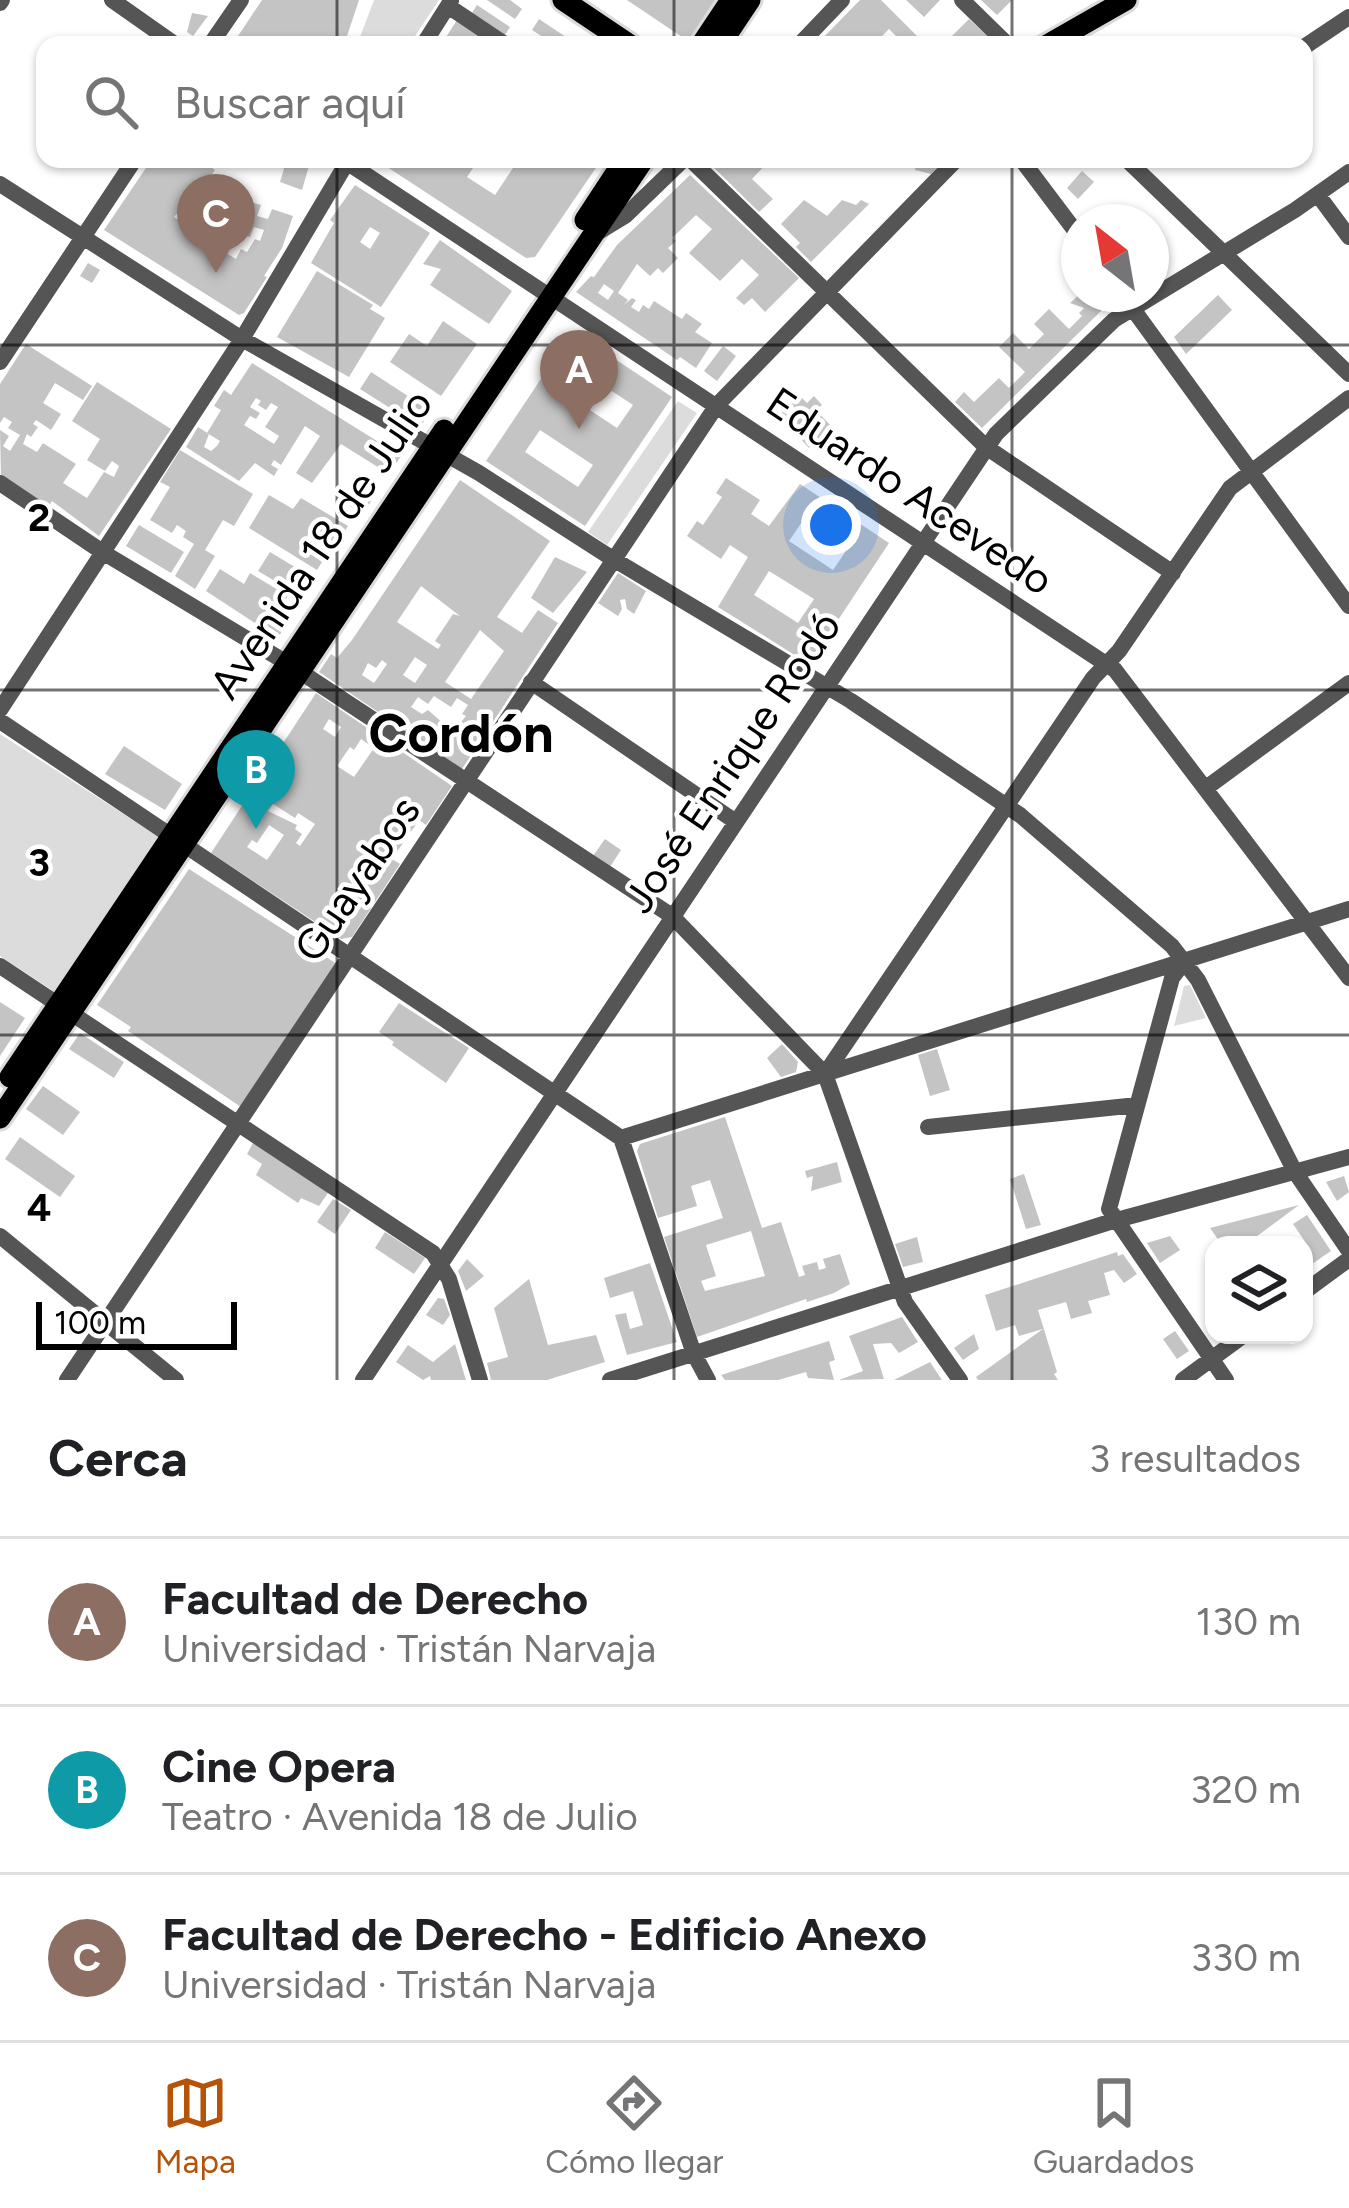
<!DOCTYPE html>
<html lang="es">
<head>
<meta charset="utf-8">
<style>
	body { margin:0; font-family:Figtree,sans-serif; background:#f2f2f2; color:#202124 }
	.controls { position:absolute; right:36px; bottom:36px; display:grid; overflow:hidden; border-radius:24px; box-shadow:0 3px 9px #0004 }
	.controls button { width:108px; height:108px; display:grid; place-items:center; padding:0; border:0; border-bottom:3px solid #e0e0e0; background:#fff; color:#202124; font:60px sans-serif }
	.compass { position:absolute; left:1061px; top:204px; width:108px; height:108px; border-radius:50%; background:#fff; box-shadow:0 3px 9px #0004; rotate:329deg }
	.scale { position:absolute; left:36px; bottom:30px; width:201px; box-sizing:border-box; padding-left:12px; border:6px solid #000; border-top:0; font-size:33px; line-height:42px; white-space:nowrap; color:#000; -webkit-text-stroke:9px #fff; paint-order:stroke }
	.you { position:absolute; left:831px; top:525px; width:42px; height:42px; margin:-30px; border:9px solid #fff; border-radius:50%; background:#1a73e8; box-shadow:0 0 0 18px #1a73e833 }
	.badge { display:grid; place-items:center; width:78px; height:78px; border-radius:50%; background:#b45309; color:#fff; font-size:39px; font-weight:700 }
	.pin { position:absolute; translate:-50% -99px; filter:drop-shadow(0 3px 6px #0008) }
	.pin::after { content:''; position:absolute; top:63px; width:42px; height:36px; background:inherit; clip-path:polygon(0 0,100% 0,50% 100%) }
	.list { margin:0; padding:0; list-style:none }
	h2 { display:flex; justify-content:space-between; align-items:center; height:156px; margin:0; padding:0 48px; font-size:51px }
	h2 small { font-size:39px; font-weight:400; color:#757577 }
	.list li { display:grid; grid-template-columns:78px 1fr auto; gap:36px; align-items:center; box-sizing:border-box; height:168px; padding:0 48px; border-top:3px solid #e0e0e0 }
	.list b { display:block; font-size:45px; white-space:nowrap }
	.list p { margin:0; font-size:39px; white-space:nowrap; color:#757577 }
	.list em { font-size:39px; font-style:normal; color:#757577 }
	.icon { flex:none; width:66px; height:66px; fill:none; stroke:currentColor; stroke-width:2; stroke-linecap:round; stroke-linejoin:round }
	.map { position:relative; flex:none; width:1349px; height:1380px; overflow:hidden }
	.search { position:absolute; background:#fff; box-shadow:0 3px 9px #0004; left:36px; right:36px; top:36px; height:132px; display:flex; align-items:center; gap:30px; box-sizing:border-box; padding:0 42px; border-radius:24px; color:#757577; font-size:45px }
	.sheet { height:660px; background:#fff }
	nav { display:flex; justify-content:space-around; align-items:center; box-sizing:border-box; height:168px; border-top:3px solid #e0e0e0; background:#fff; font-size:33px; color:#757577 }
	nav a { display:grid; justify-items:center; gap:6px }
	nav .on { color:#b45309 }
	.map>svg:first-child { display:block }
	.green { fill:#dcdcdc }
	.building { fill:#c4c4c4; fill-rule:evenodd }
	.lines { fill:none; stroke-linecap:round; stroke-linejoin:round }
	.major-casing { stroke:#dbdbdb; stroke-width:27 }
	.minor { stroke:#555; stroke-width:16 }
	.major { stroke:#000; stroke-width:21 }
	.grid { fill:none; stroke:#000; stroke-width:3; stroke-opacity:0.55 }
	.labels { text-anchor:middle; dominant-baseline:central; stroke-width:9; stroke-linejoin:round; paint-order:stroke }
	.street-label { font-size:42px; fill:#000; stroke:#fff }
	.district-label { font-size:54px; font-weight:bold; fill:#000; stroke:#fff }
	.grid-label { font-size:39px; text-anchor:middle; font-weight:bold; fill:#000; stroke:#fff; stroke-width:9; stroke-linejoin:round; paint-order:stroke }
</style>
</head>
<body>
<div class="map">
<svg width="1349" height="1380" viewBox="0 0 1349 1380">
	<rect width="100%" height="100%" fill="#fff"/>
	<!-- green -->
	<path class="green" d="M374 0H439L409 45H357Z
		M678 401 697 413 607 545 588 532Z
		M0 734 159 837 55 992 0 956Z
		M1190 985 1206 1018 1174 1026 1184 986Z"/>
	<!-- building -->
	<path class="building" d="M262 0H359L344 45H232Z
		M487 0H510L522 9 515 19Z
		M627 0H715L688 41Z
		M860 0H881L926 45H905L889 29 873 45H816Z
		M906 0H940L924 17Z
		M981 0H1012L997 15Z
		M477 5 510 27 503 38 470 16Z
		M192 13 208 16 193 36 187 32Z
		M539 19 572 41 570 45H555L532 30Z
		M969 19 997 45H943Z
		M457 20 495 45H441Z
		M152 159H200L215 170 205 185 232 196 228 210 236 212 240 199 261 205 257 216 268 219 272 209 293 216 282 248 264 276 267 277 244 313 239 315 104 230ZM191 198 210 209 214 202 220 204 216 213 209 211 201 221 222 228 226 215 234 217 230 231 250 237 254 227 264 230 260 241 255 239 247 252 241 249 236 259 193 233 201 221 194 216 188 226 174 217Z
		M254 159H311L302 190 280 182 284 169 271 160 267 167Z
		M375 159H479L467 177 495 195 519 159H602L535 257 526 258Z
		M705 159H771L752 179 773 199 759 212Z
		M847 159H870V165L855 168 847 165Z
		M916 159H945L931 174 915 170Z
		M1082 171 1094 182 1078 199 1067 188Z
		M690 175 799 278 765 312 752 298 744 305 736 298 759 275 742 259 720 281 689 253 712 229 696 215 672 238 676 241 668 248 678 258 663 273 658 268 650 276 637 264 618 293 628 300 624 305 632 298 636 300 631 307 639 312 643 305 649 309 654 301 682 319 686 313 702 324 695 332 712 343 696 368 680 357 677 360 576 292 591 276 594 277 617 245ZM604 284 614 291 608 300 598 293Z
		M355 185 430 233 381 307 311 263 334 223 330 220ZM370 227 380 233 370 249 360 242Z
		M804 200 827 216 842 200 856 205 861 200 869 204 811 262 796 247 800 243 781 224Z
		M440 240 512 291 489 324 430 285 441 269 423 264Z
		M88 263 100 270 92 283 80 276Z
		M317 271 373 305 370 309 385 318 349 377 277 337Z
		M1080 294H1091L1104 308 982 428 955 402 964 392 974 402 999 378 1009 388 1025 372 999 347 1013 333 1029 349 1044 334 1034 324 1049 309 1069 329 1082 316 1079 313 1084 308 1070 303Z
		M1218 295 1232 310 1186 354 1174 337Z
		M443 321 477 344 441 396 390 362 409 334 427 346Z
		M573 331 672 397 585 526 486 461ZM580 370 633 405 617 428 564 393ZM540 430 593 465 578 487 525 452Z
		M26 344 92 386 83 400 55 383 43 403 61 414 51 430 36 420 33 424 38 427 31 437 27 434 23 444 37 452 43 443 76 464 63 483 87 498 104 472 114 477 119 466 112 461 105 471 87 460 100 439 72 421 97 382 171 429 99 536 52 501 49 506 1 479 0 430 9 436 3 446 10 451 20 435 8 428 12 422 4 417 0 423V384Z
		M723 346 736 356 717 381 704 371Z
		M252 363 401 456 389 474 341 444 312 483 296 473 320 436 305 426 281 465 274 460 271 465 278 469 274 476 255 463 239 481 186 447 198 427 209 434 204 447 211 451 217 446 220 441 207 433 221 410 214 406 224 390 231 395ZM256 398 261 401 258 405 266 410 271 403 278 407 265 427 279 436 274 444 244 425 250 416 256 419 260 413 250 407Z
		M371 372 431 411 420 427 360 389Z
		M800 396 807 403 814 396 822 405 816 410 831 426 809 448 779 415Z
		M180 450 253 494 234 526 223 520 205 550 215 556 195 589 175 576 194 544 183 537 186 531 177 525 172 533 150 520 170 487 160 482Z
		M726 478 760 500 751 514 769 526 800 484 889 543 809 664 718 607 748 557 730 545 721 559 687 536 697 521 703 525 722 497 716 493ZM804 519 848 548 833 570 789 541ZM769 571 814 599 798 623 754 595Z
		M359 480 377 492 363 514 347 504Z
		M460 480 550 541 497 617 522 633 538 610 558 623 462 769 319 672 331 654 337 658 352 640ZM421 586 460 616 453 614 435 641 441 645 438 649 397 622ZM480 630 504 651 471 699 445 682ZM415 657 427 665 415 683 403 675ZM382 660 387 664 374 683 362 675 368 663 376 668ZM434 696 451 707 457 698 468 705 462 714 466 716 453 732 428 710 422 714 411 707 418 697 428 704Z
		M269 495 293 509 301 498 348 526 335 546 310 531 304 541 327 554 317 570 249 528Z
		M139 525 184 552 171 573 126 546Z
		M270 552 313 578 302 597 258 571Z
		M555 557 587 572 553 613 531 598Z
		M220 569 244 584 250 573 288 596 280 609 291 616 278 638 206 591Z
		M618 573 646 591 634 614 627 609 625 599 620 600 622 609 618 616 598 603Z
		M316 693 452 786 426 825 419 820 392 859 400 864 352 937 341 939 211 853ZM329 719 341 727 335 737 323 729ZM361 739 374 748 354 777 337 766 350 747 354 750ZM273 804 295 818 298 813 315 824 300 846 296 843 302 834 295 829 297 825 268 811ZM269 825 284 835 267 860 247 847 252 840 257 843Z
		M124 746 182 784 165 810 105 774Z
		M605 839 621 850 610 867 593 856Z
		M189 869 337 964 241 1107 128 1031 131 1027 97 1005Z
		M0 1002 25 1018 0 1056Z
		M399 1003 469 1048 446 1083 392 1045 394 1042 379 1032Z
		M80 1033 124 1062 114 1078 69 1049Z
		M782 1044 798 1062 796 1072 781 1077 767 1058Z
		M937 1049 950 1090 930 1096 918 1055Z
		M43 1086 80 1112 63 1135 26 1109Z
		M725 1117 762 1228 781 1222 799 1277 805 1275 802 1266 817 1262 819 1270 826 1268 823 1259 840 1254 850 1284 834 1293 807 1302 806 1299 697 1337 664 1237 723 1218 710 1180 691 1186 697 1206 658 1218 637 1151 640 1144ZM751 1231 765 1276 705 1291 701 1281 716 1276 706 1245Z
		M20 1137 75 1176 60 1197 5 1159Z
		M253 1143 330 1190 319 1206 301 1198 298 1203 256 1175 262 1164 247 1154Z
		M837 1162 842 1182 811 1191 813 1176 807 1178 805 1171Z
		M1024 1174 1041 1225 1026 1229 1010 1179Z
		M1344 1176 1349 1192 1337 1201 1326 1182Z
		M333 1199 351 1210 335 1234 317 1222Z
		M1299 1205 1245 1245H1222L1210 1228Z
		M1307 1215 1331 1251 1309 1266 1304 1258 1306 1243 1293 1224Z
		M385 1232 425 1258 414 1274 375 1248Z
		M1170 1236 1180 1250 1160 1263 1147 1243Z
		M917 1237 923 1262 903 1267 895 1244Z
		M1117 1252 1118 1256 1123 1254 1137 1274 1124 1283 1114 1270 1104 1273 1110 1295 1088 1301 1092 1313 1071 1319 1066 1302 1038 1310 1057 1372 1054 1374 1058 1380H978L976 1377 1043 1329 1019 1336 1015 1325 996 1331 985 1295Z
		M467 1259 484 1276 466 1291 458 1271Z
		M650 1263 677 1342 627 1355 615 1315 626 1313 630 1329 643 1325 633 1291 610 1298 604 1278Z
		M529 1279 548 1345 596 1335 605 1362 547 1380H491L487 1363 508 1357 494 1308Z
		M438 1298 444 1299 450 1315 443 1325 426 1315Z
		M902 1317 918 1342 899 1353 891 1343 873 1344 884 1379 839 1380 863 1371 849 1336Z
		M1175 1331 1189 1351 1177 1359 1163 1339Z
		M974 1334 979 1349 963 1360 954 1348Z
		M829 1341 835 1360 829 1362 834 1380 808 1378 806 1372 778 1380H725L721 1375Z
		M455 1344 466 1380H431L430 1376 423 1380 396 1362 408 1345 433 1362Z
		M930 1362 942 1380H894Z"/>
	<g class="lines">
		<defs>
			<path id="major" d="M563 0 630 45
				M701 45 731 0
				M720 45 750 0
				M1047 45 1126 0
				M585 220 625 159
				M10 1077 444 430
				M0 1118 644 159"/>
		</defs>
		<!-- major casing -->
		<use href="#major" class="major-casing"/>
		<!-- minor -->
		<path class="minor" d="M112 0 176 45
			M962 0 1008 45
			M0 3 2 0
			M448 6 506 45
			M210 45 241 0
			M423 45 451 1
			M799 45 842 0
			M1304 47 1349 17
			M342 159 1115 670 1349 978
			M690 159 986 447 1173 573
			M1021 159 1079 236
			M1126 159 1349 374
			M0 184 242 339 479 473 613 559 851 701 1020 815 1172 946 1198 980 1295 1172 1349 1251
			M1318 195 1349 237
			M597 233 625 216 684 159
			M1122 294 1349 606
			M0 362 135 159
			M0 483 104 553 287 663 672 916 825 1074 905 1302 960 1380
			M531 682 736 822
			M0 710 242 339 349 159
			M0 721 621 1138 694 1354 708 1380
			M1206 788 1349 683
			M1184 962 1172 978 1109 1209 1226 1380
			M0 966 433 1253 449 1279 480 1380
			M825 1074 1093 678 1119 651 1230 488 1349 398
			M928 1127 1137 1105
			M621 1138 1349 909
			M0 1236 176 1380
			M1304 1292 1349 1259
			M67 1380 717 405 957 159
			M363 1380 996 434 1114 320 1295 210 1349 172
			M610 1380 1113 1221 1349 1157
			M1183 1380 1244 1335"/>
		<!-- major -->
		<use href="#major" class="major"/>
	</g>
	<!-- grid -->
	<path class="grid" d="M337 0V45M674 0V45M1012 0V45M337 159V1380M674 159V1380M1012 159V1380M0 345H1349M0 690H1349M0 1035H1349"/>
	<g class="labels">
		<!-- street labels -->
		<g class="street-label">
			<text transform="translate(910 491) rotate(34)">Eduardo Acevedo</text>
			<text transform="translate(321 544) rotate(-56)">Avenida 18 de Julio</text>
			<text transform="translate(732 762) rotate(-56)">José Enrique Rodó</text>
			<text transform="translate(357 879) rotate(-56)">Guayabos</text>
		</g>
		<!-- district labels -->
		<g class="district-label">
			<text x="461" y="733">Cordón</text>
		</g>
	</g>
	<g class="grid-label">
		<text x="39" y="531">2</text>
		<text x="39" y="876">3</text>
		<text x="39" y="1221">4</text>
	</g>
</svg>
<div class="controls">
<button><svg class="icon" aria-label="layers" viewBox="0 0 24 24"><path d="M12 4l9 5-9 5-9-5zM3 14l9 5 9-5"/></svg></button>
</div>
<svg class="compass" viewBox="-18 -18 36 36"><path d="M0-13l5 13h-10z" fill="#e53935"/><path d="M0 13l5-13h-10z" fill="#757577"/></svg>
<div class="scale">100 m</div>
<div class="you"></div>
<div class="pin badge" style="left:579px;top:429px;background:#8d6e63">A</div>
<div class="pin badge" style="left:256px;top:829px;background:#0f9aa8">B</div>
<div class="pin badge" style="left:216px;top:273px;background:#8d6e63">C</div>
<div class="search"><svg class="icon" aria-label="search" viewBox="0 0 24 24"><circle cx="10" cy="10" r="6"/><path d="M15 15l6 6"/></svg>Buscar aquí</div>
</div>
<section class="sheet">
<h2>Cerca<small>3 resultados</small></h2>
<ul class="list">
<li><span class="badge" style="background:#8d6e63">A</span><div><b>Facultad de Derecho</b><p>Universidad · Tristán Narvaja</p></div><em>130 m</em></li>
<li><span class="badge" style="background:#0f9aa8">B</span><div><b>Cine Opera</b><p>Teatro · Avenida 18 de Julio</p></div><em>320 m</em></li>
<li><span class="badge" style="background:#8d6e63">C</span><div><b>Facultad de Derecho - Edificio Anexo</b><p>Universidad · Tristán Narvaja</p></div><em>330 m</em></li>
</ul>
</section>
<nav>
<a class="on"><svg class="icon" aria-label="map" viewBox="0 0 24 24"><path d="M3 6l6-2 6 2 6-2v14l-6 2-6-2-6 2zM9 4v14M15 6v14"/></svg>Mapa</a>
<a><svg class="icon" aria-label="directions" viewBox="0 0 24 24"><path d="M12 3l9 9-9 9-9-9zM9 14v-3h6M13 9l2 2-2 2"/></svg>Cómo llegar</a>
<a><svg class="icon" aria-label="saved" viewBox="0 0 24 24"><path d="M7 4h10v16l-5-4-5 4z"/></svg>Guardados</a>
</nav>
</body>
</html>
